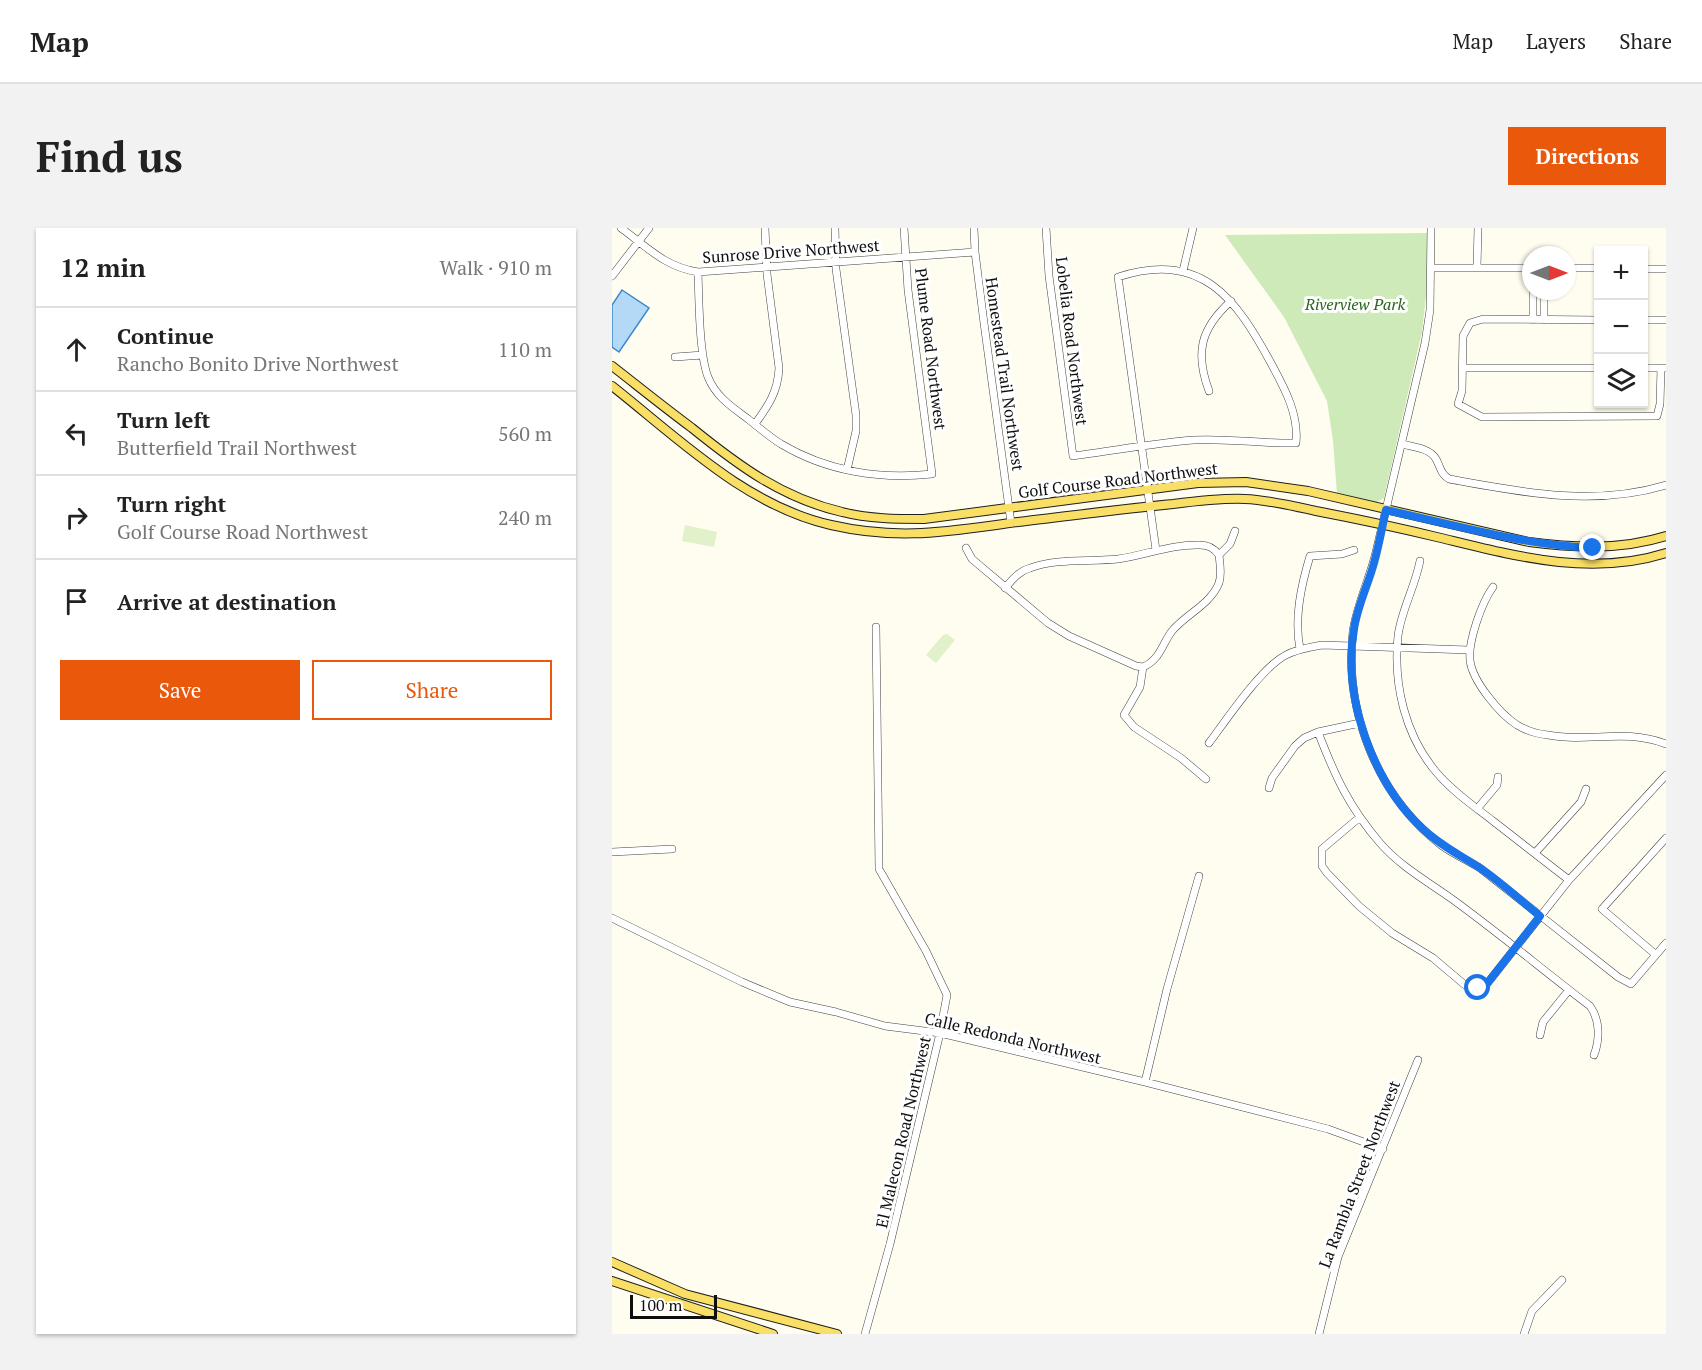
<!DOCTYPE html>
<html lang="en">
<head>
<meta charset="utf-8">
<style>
	body { margin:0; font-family:"PT Serif",serif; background:#f2f2f2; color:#222 }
	.controls { position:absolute; right:18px; top:18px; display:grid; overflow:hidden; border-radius:0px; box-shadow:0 2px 4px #0004 }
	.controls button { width:54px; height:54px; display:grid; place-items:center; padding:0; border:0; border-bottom:2px solid #e0e0e0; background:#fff; color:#222; font:30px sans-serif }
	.compass { position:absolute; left:910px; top:18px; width:54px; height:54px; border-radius:50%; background:#fff; box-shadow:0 2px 4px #0004; rotate:90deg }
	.scale { position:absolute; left:18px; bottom:15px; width:87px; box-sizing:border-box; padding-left:6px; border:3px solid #0e0e0e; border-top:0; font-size:16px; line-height:21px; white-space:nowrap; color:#0e0e0e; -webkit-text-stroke:4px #fff; paint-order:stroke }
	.stop { position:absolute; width:18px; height:18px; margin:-14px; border:4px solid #1a73e8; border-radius:50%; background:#fff }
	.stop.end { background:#1a73e8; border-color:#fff; box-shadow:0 2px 6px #0008 }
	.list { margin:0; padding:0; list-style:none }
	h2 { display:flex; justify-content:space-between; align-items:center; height:78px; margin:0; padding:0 24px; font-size:26px }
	h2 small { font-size:20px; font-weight:400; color:#767676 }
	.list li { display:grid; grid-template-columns:39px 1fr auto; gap:18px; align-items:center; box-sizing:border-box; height:84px; padding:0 24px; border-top:2px solid #e0e0e0 }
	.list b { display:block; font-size:22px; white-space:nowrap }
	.list p { margin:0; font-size:20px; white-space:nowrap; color:#767676 }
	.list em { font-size:20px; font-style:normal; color:#767676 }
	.actions { display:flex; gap:12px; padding:18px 24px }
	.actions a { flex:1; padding:14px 0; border:2px solid #ea580c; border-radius:0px; text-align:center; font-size:21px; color:#ea580c }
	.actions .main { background:#ea580c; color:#fff }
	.icon { flex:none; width:33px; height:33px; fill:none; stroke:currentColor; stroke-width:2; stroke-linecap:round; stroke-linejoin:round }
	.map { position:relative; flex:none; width:1054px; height:1106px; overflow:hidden; border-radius:0px }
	header { display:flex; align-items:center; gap:36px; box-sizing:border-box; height:84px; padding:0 30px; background:#fff; border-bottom:2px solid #e0e0e0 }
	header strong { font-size:28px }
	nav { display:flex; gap:33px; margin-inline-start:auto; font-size:21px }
	.intro { display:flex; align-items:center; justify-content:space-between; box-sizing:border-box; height:144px; padding:0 36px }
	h1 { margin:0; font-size:42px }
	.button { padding:15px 27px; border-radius:0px; background:#ea580c; color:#fff; font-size:21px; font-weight:700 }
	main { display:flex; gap:36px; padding:0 36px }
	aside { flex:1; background:#fff; border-radius:0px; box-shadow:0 2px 4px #0004 }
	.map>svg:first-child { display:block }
	.green { fill:#ceeab8 }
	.pitch { fill:#e1f1ca }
	.water { fill:#b3d9f6; stroke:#3a89ce; stroke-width:1.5 }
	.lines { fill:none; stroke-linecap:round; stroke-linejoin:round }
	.minor-casing { stroke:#414141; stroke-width:8 }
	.major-casing { stroke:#1f1f1f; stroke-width:10 }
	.minor { stroke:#fff; stroke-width:7 }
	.major { stroke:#f9df65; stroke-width:8 }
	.route { stroke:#1a73e8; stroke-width:8 }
	.labels { text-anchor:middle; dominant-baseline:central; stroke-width:6; stroke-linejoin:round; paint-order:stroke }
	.street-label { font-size:16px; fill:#0e0e0e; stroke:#fff }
	.park-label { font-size:16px; font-style:italic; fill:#28661d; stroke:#fff }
</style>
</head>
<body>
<header>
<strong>Map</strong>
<nav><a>Map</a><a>Layers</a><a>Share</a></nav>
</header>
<div class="intro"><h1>Find us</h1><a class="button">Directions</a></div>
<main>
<aside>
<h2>12 min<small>Walk · 910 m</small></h2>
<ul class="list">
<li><svg class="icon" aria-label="ahead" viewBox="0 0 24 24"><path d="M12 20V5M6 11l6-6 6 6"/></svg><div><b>Continue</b><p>Rancho Bonito Drive Northwest</p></div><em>110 m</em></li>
<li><svg class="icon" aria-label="left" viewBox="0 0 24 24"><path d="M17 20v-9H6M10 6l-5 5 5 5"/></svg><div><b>Turn left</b><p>Butterfield Trail Northwest</p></div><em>560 m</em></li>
<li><svg class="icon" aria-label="right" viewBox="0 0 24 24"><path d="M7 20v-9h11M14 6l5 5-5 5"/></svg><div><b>Turn right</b><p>Golf Course Road Northwest</p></div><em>240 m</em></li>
<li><svg class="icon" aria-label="arrive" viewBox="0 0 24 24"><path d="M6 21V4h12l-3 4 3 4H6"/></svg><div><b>Arrive at destination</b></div></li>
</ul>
<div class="actions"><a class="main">Save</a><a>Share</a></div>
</aside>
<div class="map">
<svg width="1054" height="1106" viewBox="0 0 1054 1106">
	<rect width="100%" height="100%" fill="#fffdef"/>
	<!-- green -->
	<path class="green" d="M815 5V60L810 104 772 270 763 275 725 266 721 213 715 173 672 89 613 7Z"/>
	<!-- pitch -->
	<path class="pitch" d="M73 297 105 304 102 319 70 313Z
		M335 406 343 412 324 435 314 427 331 407Z"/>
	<!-- water -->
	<path class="water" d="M10 62 37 80 7 124 0 119V77Z"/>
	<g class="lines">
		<defs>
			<path id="minor" d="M9 0C35 19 53 39 86 44L363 24
				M223 0 224 41 244 187V203L235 242
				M362 0 363 24 372 95 399 295
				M434 0 437 48 461 228C501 223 541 215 582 212 616 210 650 216 684 215 687 187 673 161 660 137 624 70 590 22 506 49 519 140 532 231 544 322
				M819 0 818 82 813 115C797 185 780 254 764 324 758 350 745 376 741 403 732 484 765 567 829 617 841 626 855 632 868 640L1006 749 1019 756 1054 715
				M820 40H919
				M865 40 866 0
				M955 40H987
				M1032 41H1054
				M571 43 581 0
				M86 44C87 71 87 126 96 149 104 169 120 179 136 191 147 200 158 209 169 216 214 243 268 252 320 246L296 62 292 0
				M0 48 37 0
				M921 63V92
				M932 92V63
				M987 92 871 91 858 95 851 108 850 163 846 176 870 189 1045 188 1048 176 1049 140
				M1032 92H1054
				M63 129 91 127
				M851 140H987
				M1032 140H1054
				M597 163C583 125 588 101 619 73
				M143 196C156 178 166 164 167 140L155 46 153 0
				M790 216C801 219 818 220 824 231 829 240 828 245 837 251 909 264 981 279 1054 257
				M354 320 360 331 436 395 457 408 524 438 531 439
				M808 333C803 359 789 383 786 408 781 456 793 508 825 545 841 564 862 578 881 593 907 613 932 633 957 652
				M881 359C870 374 856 413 858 432 860 453 888 486 905 497 915 503 925 506 936 507 977 515 1012 500 1054 516
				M393 360C400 352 407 343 418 340 445 330 477 334 506 331 533 327 560 316 588 317 597 317 602 320 607 327
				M688 421C682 390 689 358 698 328L730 326 742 322
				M706 504C723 548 737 579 768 615 789 639 815 653 840 671 887 705 932 743 978 778 988 792 988 811 982 827
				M597 515C615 491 649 440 674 427 685 421 698 419 710 417L857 422
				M594 551 569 530 522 499 512 487 528 459 531 439C548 432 550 416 560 403 574 386 598 377 607 355 610 346 608 337 607 327L618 316 623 303
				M657 560 660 550 683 518 692 510 706 504 748 495
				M865 581 885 557 886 549
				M748 589 710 621V638L715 645 747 678 780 705 821 730 853 757 866 760 874 757 957 652 1054 547
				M0 624 60 621
				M923 625 969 574 974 561
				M0 690 130 754 178 774 224 784 273 798 328 805 533 854 716 901 771 921
				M1043 726 990 681 1054 610
				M928 807 931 794 957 762
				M533 854 555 761 587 648
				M253 1106 278 1016 328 805 335 767 314 723 267 641 264 399
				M707 1106 726 1029 806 832
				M912 1106 920 1083 950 1052"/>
			<path id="major" d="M0 138C27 159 53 180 80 200 127 238 170 270 230 284 257 291 285 291 312 291L586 255 634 254 696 263 917 314C963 320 1009 322 1054 308
				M0 158C66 210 134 278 219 297 289 313 337 303 406 294 458 288 509 281 561 276 585 273 609 270 633 271 657 272 681 278 704 283 746 291 788 300 829 310 903 328 979 349 1054 325
				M0 1034 73 1066 225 1106
				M0 1053 161 1106"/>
		</defs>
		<!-- minor casing -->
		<use href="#minor" class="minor-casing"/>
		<!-- major casing -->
		<use href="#major" class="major-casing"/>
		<!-- minor -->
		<use href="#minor" class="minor"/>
		<!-- major -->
		<use href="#major" class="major"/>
	</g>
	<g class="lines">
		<!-- route -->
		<path class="route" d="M866 760 874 757 928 688C908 672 889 654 868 640 848 627 829 618 811 601 761 555 730 469 742 401 745 379 756 357 762 335 767 317 770 299 774 282 843 297 911 317 981 320"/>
	</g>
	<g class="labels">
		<!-- street labels -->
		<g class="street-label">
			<text transform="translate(179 23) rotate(-4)">Sunrose Drive Northwest</text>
			<text transform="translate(460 113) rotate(83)">Lobelia Road Northwest</text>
			<text transform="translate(319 121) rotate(83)">Plume Road Northwest</text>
			<text transform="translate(393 146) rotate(82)">Homestead Trail Northwest</text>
			<text transform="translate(506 252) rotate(-7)">Golf Course Road Northwest</text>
			<text transform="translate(401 810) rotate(13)">Calle Redonda Northwest</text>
			<text transform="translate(291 904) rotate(-77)">El Malecon Road Northwest</text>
			<text transform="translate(747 946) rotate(-69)">La Rambla Street Northwest</text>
		</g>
		<!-- park labels -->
		<g class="park-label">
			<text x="743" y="76">Riverview Park</text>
		</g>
	</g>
</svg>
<div class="controls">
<button>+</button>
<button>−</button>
<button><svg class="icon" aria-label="layers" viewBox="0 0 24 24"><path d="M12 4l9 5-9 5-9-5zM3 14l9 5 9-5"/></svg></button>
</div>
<svg class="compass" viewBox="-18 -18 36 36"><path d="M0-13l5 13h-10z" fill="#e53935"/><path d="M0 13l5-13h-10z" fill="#767676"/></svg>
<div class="scale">100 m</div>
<div class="stop" style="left:866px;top:760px"></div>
<div class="stop end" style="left:981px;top:320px"></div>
</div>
</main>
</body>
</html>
